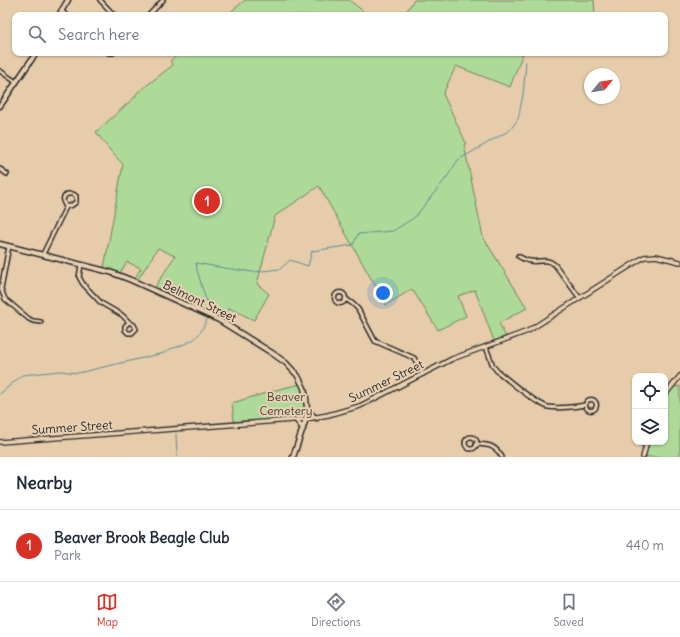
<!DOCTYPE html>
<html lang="en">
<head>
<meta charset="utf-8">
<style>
	body { margin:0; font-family:Delius,sans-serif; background:#f2f2f3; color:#1f2937 }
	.controls { position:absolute; right:12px; bottom:12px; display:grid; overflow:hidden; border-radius:8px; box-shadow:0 1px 3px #0004 }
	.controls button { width:36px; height:36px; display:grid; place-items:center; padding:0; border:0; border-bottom:1px solid #e0e1e3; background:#fff; color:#1f2937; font:20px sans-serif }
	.compass { position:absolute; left:584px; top:68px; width:36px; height:36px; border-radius:50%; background:#fff; box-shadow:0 1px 3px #0004; rotate:60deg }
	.you { position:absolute; left:383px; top:293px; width:14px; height:14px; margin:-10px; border:3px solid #fff; border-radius:50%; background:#1a73e8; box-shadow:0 0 0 6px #1a73e833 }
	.badge { display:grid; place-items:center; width:26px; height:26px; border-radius:50%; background:#d93025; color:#fff; font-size:13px; font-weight:700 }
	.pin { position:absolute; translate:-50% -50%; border:2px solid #fff; box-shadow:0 1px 4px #0006 }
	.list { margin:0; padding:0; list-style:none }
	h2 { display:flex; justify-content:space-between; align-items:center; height:52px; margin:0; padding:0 16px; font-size:17px }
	h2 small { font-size:13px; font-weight:400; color:#747a83 }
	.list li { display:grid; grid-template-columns:26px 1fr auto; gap:12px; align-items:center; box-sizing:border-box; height:72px; padding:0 16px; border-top:1px solid #e0e1e3 }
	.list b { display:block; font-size:15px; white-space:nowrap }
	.list p { margin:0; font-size:13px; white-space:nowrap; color:#747a83 }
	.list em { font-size:13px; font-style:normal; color:#747a83 }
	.icon { flex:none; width:22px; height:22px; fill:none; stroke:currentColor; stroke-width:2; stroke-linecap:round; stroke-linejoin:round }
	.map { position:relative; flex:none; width:680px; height:457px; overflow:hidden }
	.search { position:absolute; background:#fff; box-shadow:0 1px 3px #0004; left:12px; right:12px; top:12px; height:44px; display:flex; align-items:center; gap:10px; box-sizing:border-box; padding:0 14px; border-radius:8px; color:#747a83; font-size:15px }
	.sheet { height:124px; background:#fff }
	nav { display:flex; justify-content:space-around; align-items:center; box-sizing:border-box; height:56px; border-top:1px solid #e0e1e3; background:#fff; font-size:11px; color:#747a83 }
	nav a { display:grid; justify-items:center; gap:2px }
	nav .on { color:#d93025 }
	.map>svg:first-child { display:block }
	.green { fill:#aeda99; stroke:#6c8262 }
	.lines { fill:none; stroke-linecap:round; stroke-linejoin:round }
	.stream { stroke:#5d8c96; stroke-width:1 }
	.minor-casing { stroke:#2b2b2b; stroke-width:6 }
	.tertiary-casing { stroke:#2b2b2b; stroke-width:6 }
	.secondary-casing { stroke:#2b2b2b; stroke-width:7 }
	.minor { stroke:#ead0b2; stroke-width:3 }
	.tertiary { stroke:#ead0b2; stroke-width:3.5 }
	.secondary { stroke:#ead0b2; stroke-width:4 }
	.labels { text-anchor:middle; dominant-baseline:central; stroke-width:4; stroke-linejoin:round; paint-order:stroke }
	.street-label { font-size:12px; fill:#2b2b2b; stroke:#ead0b2 }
	.park-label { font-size:12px; fill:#3f453c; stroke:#ead0b2 }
</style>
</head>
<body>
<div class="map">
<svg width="680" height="457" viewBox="0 0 680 457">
	<rect width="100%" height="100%" fill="#e6ccaa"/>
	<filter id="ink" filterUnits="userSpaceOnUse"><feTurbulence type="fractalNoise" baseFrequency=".025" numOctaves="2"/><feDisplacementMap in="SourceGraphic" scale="8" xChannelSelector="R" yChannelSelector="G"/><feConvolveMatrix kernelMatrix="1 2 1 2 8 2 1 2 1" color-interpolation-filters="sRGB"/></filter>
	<g filter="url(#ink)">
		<!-- green -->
		<path class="green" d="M245 0H349L368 15H227Z
			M414 0H594L595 15H404Z
			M180 53H523L510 87 456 66 443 94 466 143 464 145 483 237 527 308 499 323 506 337 494 341 475 290 458 296 466 316 438 330 412 289 386 305 319 186 275 216 257 284 269 294 254 320 229 308 224 319 155 287 175 256 158 248 138 279 135 278 141 268 127 262 120 273 104 268 123 164 113 154 96 132 135 97 137 93 173 65 170 61Z
			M301 384 304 399 305 417 234 422 232 403 283 388Z
			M680 386V457H647L639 442H665V389Z"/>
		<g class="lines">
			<!-- stream -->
			<path class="stream" d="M209 310 197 270 196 263 224 268 253 272 280 269 290 260 308 266 312 251 353 245 358 234 393 231 415 217 447 177 458 160 510 130 518 119 523 95 526 62
				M0 394 22 375 60 371 78 373 164 353C171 347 175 349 182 345 200 338 200 333 208 317
				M176 434 177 457
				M680 450V451"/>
			<defs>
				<path id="minor" d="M100 0 114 15
					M62 11 66 15
					M149 15 163 0
					M109 53H113
					M0 71 16 82
					M0 169 7 174
					M9 246 1 289 5 299 29 319 33 321 41 322
					M43 254 66 207 63 201 64 197 67 194H73L76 196V202L72 205 66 207
					M518 256C522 258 526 261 530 261 540 263 547 257 555 265L579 297
					M81 265 79 277 83 284 101 303 122 315 129 322 134 325 136 329 132 333H128L125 330V326L129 322
					M334.5 298a5.5 5.5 0 1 1 11 0a5.5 5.5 0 1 1-11 0Z
					M346 299 353 304 358 309 375 341 414 358 423 374
					M486 347 493 366 497 371C508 380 536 404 548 407 560 409 573 407 585 405
					M585.5 405a5.5 5.5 0 1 1 11 0a5.5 5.5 0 1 1-11 0Z
					M465 443a6 6 0 1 1 12 0a6 6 0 1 1-12 0Z
					M476 444C489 445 495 445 502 457"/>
				<path id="tertiary" d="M665 395 680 376
					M0 442 306 419 328 415 360 406 452 359 528 331 644 257 656 256 680 262
					M643 457 647 442"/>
				<path id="secondary" d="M59 15 68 0
					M0 106 36 53
					M0 244 110 272 131 280 219 320 272 353 286 363 298 376 304 388 306 398 307 408 306 419 293 457
					M307 408 313 416 317 418
					M296 420 299 423 303 429"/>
			</defs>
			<!-- minor casing -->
			<use href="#minor" class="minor-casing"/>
			<!-- tertiary casing -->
			<use href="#tertiary" class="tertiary-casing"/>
			<!-- secondary casing -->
			<use href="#secondary" class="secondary-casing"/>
			<!-- minor -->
			<use href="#minor" class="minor"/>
			<!-- tertiary -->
			<use href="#tertiary" class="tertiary"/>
			<!-- secondary -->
			<use href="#secondary" class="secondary"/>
		</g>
	</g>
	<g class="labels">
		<!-- street labels -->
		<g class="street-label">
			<text transform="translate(200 301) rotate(26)">Belmont Street</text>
			<text transform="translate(386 381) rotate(-26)">Summer Street</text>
			<text transform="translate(72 427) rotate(-4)">Summer Street</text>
		</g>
		<!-- park labels -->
		<g class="park-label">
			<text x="286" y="396">Beaver<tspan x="286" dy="14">Cemetery</tspan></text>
		</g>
	</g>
</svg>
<div class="controls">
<button><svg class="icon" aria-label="locate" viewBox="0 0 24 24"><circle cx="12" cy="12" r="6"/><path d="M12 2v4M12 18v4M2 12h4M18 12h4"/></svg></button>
<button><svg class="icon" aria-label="layers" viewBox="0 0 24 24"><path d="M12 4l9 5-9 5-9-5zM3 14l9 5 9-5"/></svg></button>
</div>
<svg class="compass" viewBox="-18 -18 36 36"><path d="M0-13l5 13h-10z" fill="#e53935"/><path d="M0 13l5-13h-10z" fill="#747a83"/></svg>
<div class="you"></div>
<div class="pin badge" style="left:207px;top:201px">1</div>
<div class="search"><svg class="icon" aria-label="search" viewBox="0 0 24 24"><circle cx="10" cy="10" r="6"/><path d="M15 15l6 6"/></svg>Search here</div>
</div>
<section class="sheet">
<h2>Nearby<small></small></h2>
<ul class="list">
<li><span class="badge">1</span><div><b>Beaver Brook Beagle Club</b><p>Park</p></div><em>440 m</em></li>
</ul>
</section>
<nav>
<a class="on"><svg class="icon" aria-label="map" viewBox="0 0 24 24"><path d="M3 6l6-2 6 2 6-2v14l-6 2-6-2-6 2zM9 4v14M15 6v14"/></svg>Map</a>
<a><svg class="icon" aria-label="directions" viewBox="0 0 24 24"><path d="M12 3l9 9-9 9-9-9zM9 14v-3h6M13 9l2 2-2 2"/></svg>Directions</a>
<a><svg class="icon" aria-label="saved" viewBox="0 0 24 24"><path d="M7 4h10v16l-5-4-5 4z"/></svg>Saved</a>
</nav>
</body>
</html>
